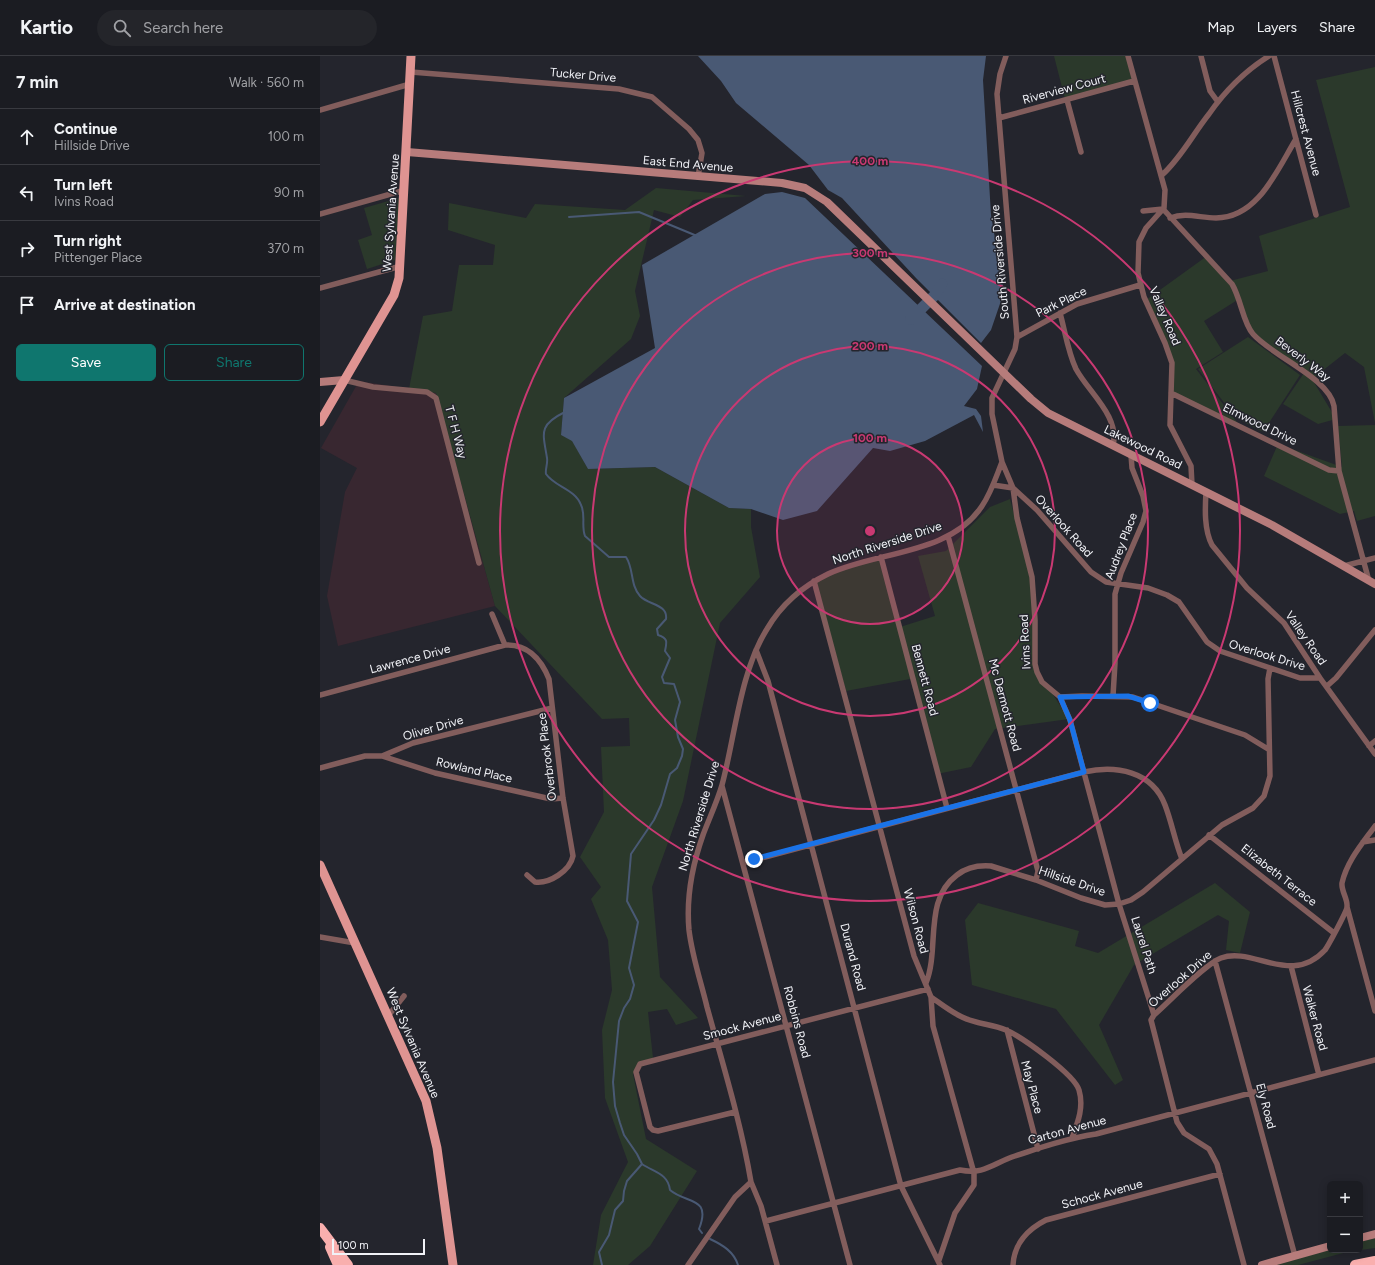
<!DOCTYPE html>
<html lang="en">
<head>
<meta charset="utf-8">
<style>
	body { margin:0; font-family:Figtree,sans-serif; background:#24252a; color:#f1f3f6 }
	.controls { position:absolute; right:12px; bottom:12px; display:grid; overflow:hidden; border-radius:6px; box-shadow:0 2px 10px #0003 }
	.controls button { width:36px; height:36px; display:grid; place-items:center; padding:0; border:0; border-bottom:1px solid #393a40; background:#1b1c22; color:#f1f3f6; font:20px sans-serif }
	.scale { position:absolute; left:12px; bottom:10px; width:93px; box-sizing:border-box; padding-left:4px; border:2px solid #f1f2f7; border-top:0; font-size:11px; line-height:14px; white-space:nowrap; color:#f1f2f7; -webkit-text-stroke:3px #24252d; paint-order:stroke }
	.stop { position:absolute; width:12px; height:12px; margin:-9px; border:3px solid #1a73e8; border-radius:50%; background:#fff }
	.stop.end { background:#1a73e8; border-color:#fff; box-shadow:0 1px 4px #0008 }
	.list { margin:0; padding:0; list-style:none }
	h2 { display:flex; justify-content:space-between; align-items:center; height:52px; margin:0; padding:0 16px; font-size:17px }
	h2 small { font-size:13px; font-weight:400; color:#a0a1a5 }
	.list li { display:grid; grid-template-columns:26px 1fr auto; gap:12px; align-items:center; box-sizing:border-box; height:56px; padding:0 16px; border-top:1px solid #393a40 }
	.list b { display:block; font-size:15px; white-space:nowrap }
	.list p { margin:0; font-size:13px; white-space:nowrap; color:#a0a1a5 }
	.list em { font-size:13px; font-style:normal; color:#a0a1a5 }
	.actions { display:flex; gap:8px; padding:12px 16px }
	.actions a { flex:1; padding:9px 0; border:1px solid #0f766e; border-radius:6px; text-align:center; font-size:14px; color:#0f766e }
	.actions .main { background:#0f766e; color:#fff }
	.icon { flex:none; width:22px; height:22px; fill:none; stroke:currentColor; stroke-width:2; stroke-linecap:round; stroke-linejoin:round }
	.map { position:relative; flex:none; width:1055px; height:1209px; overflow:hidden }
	header { display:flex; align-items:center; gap:24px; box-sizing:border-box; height:56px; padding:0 20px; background:#1b1c22; border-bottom:1px solid #393a40 }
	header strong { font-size:19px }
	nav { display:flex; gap:22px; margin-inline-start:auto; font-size:14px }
	.search { width:280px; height:36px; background:#24252a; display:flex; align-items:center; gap:10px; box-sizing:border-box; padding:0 14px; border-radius:22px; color:#a0a1a5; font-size:15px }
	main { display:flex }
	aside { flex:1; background:#1b1c22 }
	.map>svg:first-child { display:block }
	.industrial { fill:#382730 }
	.green { fill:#2b392b }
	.water { fill:#495974 }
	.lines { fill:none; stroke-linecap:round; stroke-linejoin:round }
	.stream { stroke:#495974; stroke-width:2 }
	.river { stroke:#495974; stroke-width:11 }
	.street { stroke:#825d5c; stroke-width:5.5 }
	.secondary { stroke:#b77c7b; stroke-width:8 }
	.primary { stroke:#df9492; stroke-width:9 }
	.highway { stroke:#f9afae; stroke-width:10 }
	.route { stroke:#1a73e8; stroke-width:5 }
	.ring { fill:none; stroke:#c93972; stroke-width:2 }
	.labels { text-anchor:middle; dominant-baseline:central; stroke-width:3; stroke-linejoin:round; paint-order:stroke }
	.street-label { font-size:12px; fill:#f1f2f7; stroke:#24252d }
	.centre { fill:#c93972; stroke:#24252d; stroke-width:2 }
	.ring-label { font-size:12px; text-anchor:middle; font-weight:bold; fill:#c93972; stroke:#24252d; stroke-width:3; stroke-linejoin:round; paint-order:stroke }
</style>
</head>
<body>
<header>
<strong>Kartio</strong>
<div class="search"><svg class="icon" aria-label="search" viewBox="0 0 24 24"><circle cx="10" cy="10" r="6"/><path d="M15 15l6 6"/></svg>Search here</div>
<nav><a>Map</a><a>Layers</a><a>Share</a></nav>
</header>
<main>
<aside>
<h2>7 min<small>Walk · 560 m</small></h2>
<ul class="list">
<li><svg class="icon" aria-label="ahead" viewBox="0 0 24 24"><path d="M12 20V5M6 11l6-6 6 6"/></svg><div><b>Continue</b><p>Hillside Drive</p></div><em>100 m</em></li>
<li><svg class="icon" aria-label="left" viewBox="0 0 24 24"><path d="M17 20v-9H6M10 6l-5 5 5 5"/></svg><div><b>Turn left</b><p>Ivins Road</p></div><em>90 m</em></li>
<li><svg class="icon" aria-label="right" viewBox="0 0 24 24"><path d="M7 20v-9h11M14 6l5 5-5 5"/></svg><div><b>Turn right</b><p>Pittenger Place</p></div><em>370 m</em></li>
<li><svg class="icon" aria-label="arrive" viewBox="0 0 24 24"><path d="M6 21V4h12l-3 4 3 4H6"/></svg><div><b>Arrive at destination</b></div></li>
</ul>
<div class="actions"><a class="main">Save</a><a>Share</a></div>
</aside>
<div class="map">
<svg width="1055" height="1209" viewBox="0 0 1055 1209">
	<rect width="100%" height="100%" fill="#24252d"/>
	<!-- industrial -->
	<path class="industrial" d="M39 325 116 337 175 550 18 590 7 540 25 436 37 412 1 392Z"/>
	<!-- green -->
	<path class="green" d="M734 0H810L816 23 745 43Z
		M1055 11V367L1044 311 1025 297 992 323 1016 363 998 368 963 348 984 317 932 276 919 243 884 265 903 296 876 313 920 370 851 337V301L826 244 887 200 910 225 948 215 939 180 1030 151 996 24Z
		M336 132 426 140 373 144 360 161 334 154 315 235 320 260 311 283 244 342 241 379 252 384 268 413 335 411 409 452 431 453V471L440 521 400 567 363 745 332 831 340 921 378 962 356 969 347 953 328 956 333 1002 313 1018 326 1083 377 1115 330 1190 308 1209H273L281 1159 308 1106 285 1042 282 974 292 934 288 884 271 843 281 831 260 801 284 756 281 691 310 690 309 662 282 663 175 550 116 337 89 333 103 260 132 255 139 209H173L175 189 128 174 129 147 206 162 215 148 305 154Z
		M79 142 75 204 47 213 38 184 52 179 44 152Z
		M928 281 980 319 943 376 916 362 878 313Z
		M1055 369V460L1037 465 1034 455 1020 458 944 420 958 388 1022 411 1018 370Z
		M690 443 714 534 713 608 749 663 675 673 651 711 617 718 590 623 526 635 495 524 560 501 580 571 615 560 598 500 626 495 670 451Z
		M895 827 930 856 920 897 906 894 909 865 898 859 814 909 779 969 803 1024 795 1029 736 953 652 929 645 864 658 847 759 875 755 890 778 897Z
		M1055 1182V1192L1027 1196 978 1209H951L1010 1194H1040V1186Z"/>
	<!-- water -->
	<path class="water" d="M378 0H666L663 24 671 159 684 236 671 274 661 287 596 222 522 142 508 134 489 109 416 47 401 25Z
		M462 136 485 142 662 310 657 333 644 350 656 353 661 360 663 376 654 359 605 385 570 395 553 392 497 455 463 464 431 453 409 452 335 411 268 413 252 385 241 379 244 342 335 292 322 209 445 138Z"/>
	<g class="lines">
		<!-- stream -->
		<path class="stream" d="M249 161 319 156 377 180
			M245 356C218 369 223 377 227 402 228 408 225 413 226 418 235 431 255 433 261 449 266 459 261 470 265 480L289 501H306C314 513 310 529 320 540 328 549 348 548 346 563L337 573 338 579C348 582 347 586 345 595L350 602 342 621 344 627 354 628 360 646 355 664 358 681 363 693 362 700 357 712 350 718 341 749 334 764 311 798 307 845 318 866 309 912 314 929 310 943 304 952 299 965 293 1026 295 1050 300 1067 304 1079 317 1098 322 1108C333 1116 348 1117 350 1134 366 1148 392 1140 379 1173L382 1177
			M390 1183C403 1189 414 1196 418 1209
			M282 1209 279 1196 289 1179 295 1154 303 1145 304 1135 307 1125 322 1108"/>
		<!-- river -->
		<path class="river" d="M591 263 614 240 622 228"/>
		<!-- street -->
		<path class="street" d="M686 0 680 18 677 38 697 281 695 293 672 342V358L682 406 693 432 697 462 712 521 715 564V608L717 616 722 626 740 641 750 664 799 848 834 959
			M808 0 845 134 844 152 826 172 819 186 818 217 824 241 845 287 852 307 850 369 871 410 872 429
			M881 0 890 35 898 46
			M954 0 996 159
			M91 16 299 33 332 41 369 73 378 84 382 97 378 121
			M747 44 761 96
			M0 54 90 28
			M679 62 814 25
			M842 119C861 102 873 78 889 58 905 35 925 15 949 0
			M823 155 843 153 912 228C921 243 923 267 933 278 952 300 1009 322 1014 350L1019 415 1049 525
			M0 158 85 134
			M850 162C866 156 880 162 896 162 938 162 957 114 976 83
			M0 232 81 210
			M740 257C745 275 748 296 756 313 769 337 800 360 793 390
			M697 281 757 248 820 229
			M24 324 53 331 107 336 116 342 159 507
			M851 337 1009 414 1019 415
			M673 429 693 432 717 454 771 516 786 526 828 532 847 539 859 546 887 586 900 595 980 622H1000L1055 698
			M886 436C885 452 884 474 892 489L927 532 964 567 1000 622
			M628 480 718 815 716 824
			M561 501 627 752
			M1024 510 1055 502
			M494 525 594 900 611 941 613 970 654 1117V1129L635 1157 619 1204
			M172 558 185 589
			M436 594 448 625 581 1130 620 1209
			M1007 630 1016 622 1055 574
			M0 639 185 589C207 588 221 603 229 623L243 742 253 800C250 815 229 828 215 826L207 819
			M793 640 795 607V538L801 517 823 466 826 455 823 440 812 412 811 399
			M740 641 762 640 813 641 925 679 948 693
			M1049 690 1055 685
			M62 700 115 717 231 743 243 742
			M0 712 45 700H62L93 687 232 652
			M402 730 530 1209
			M889 779 1014 877
			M1043 786 1055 784
			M423 807 764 716C796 709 832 715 845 749 852 767 855 786 862 803
			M1027 851 1055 955
			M0 881 35 887
			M895 905 975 1200
			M971 910 999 1019
			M606 927C620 892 603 844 637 819 647 811 658 809 671 810L716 824 761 842 785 849 799 848 811 844 823 836 902 769 933 752 944 740 950 720 948 623 950 612
			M611 941C621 948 631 956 642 961 656 968 672 968 686 974 702 981 754 1018 759 1034 764 1051 758 1066 752 1082
			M68 960 84 940
			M687 974 718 1093
			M415 1056 338 1075 333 1074 330 1071 316 1016 320 1008 608 933
			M431 1126 441 1150 457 1209
			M446 1165 640 1114C665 1119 673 1107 695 1100 722 1091 749 1082 776 1078L1055 1004
			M368 1209 415 1141 431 1126C421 1067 403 1009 387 951 381 926 372 900 369 874 366 841 372 810 383 779 389 763 397 746 402 729 415 681 420 616 447 573 461 549 483 530 508 518 557 495 630 499 662 450 671 437 676 421 682 406
			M693 1209C694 1188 708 1173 726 1164L900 1118
			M924 1209 897 1108 889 1093 864 1077 857 1066 831 964 834 959C849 946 885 908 901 902 933 890 971 931 1005 894 1008 890 1027 855 1027 851 1028 843 1021 835 1022 827 1027 805 1042 788 1055 770"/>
		<!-- secondary -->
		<path class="secondary" d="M87 96 462 127 485 132 507 146 711 343 728 357 952 469 1055 528
			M0 326 24 324
			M1040 1182 1055 1178
			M942 1209 1010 1190"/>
		<!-- primary -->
		<path class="primary" d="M0 366 74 239 79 222 91 0
			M0 809 106 1045 117 1092 133 1209"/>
		<!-- highway -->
		<path class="highway" d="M0 1172 28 1209
			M10 1191 18 1209
			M1035 1209 1055 1205"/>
	</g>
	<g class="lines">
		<!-- route -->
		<path class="route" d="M434 803 764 716 750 664 740 641 808 640 830 647"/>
	</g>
	<!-- distance rings -->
	<circle cx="550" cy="475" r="93" fill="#c93972" fill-opacity=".12"/>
	<g class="ring">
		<circle cx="550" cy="475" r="93"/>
		<circle cx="550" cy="475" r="185"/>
		<circle cx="550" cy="475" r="278"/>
		<circle cx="550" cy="475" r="370"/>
	</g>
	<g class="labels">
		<!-- street labels -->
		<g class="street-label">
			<text transform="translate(263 19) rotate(5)">Tucker Drive</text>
			<text transform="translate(744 33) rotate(-15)">Riverview Court</text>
			<text transform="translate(986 77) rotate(75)">Hillcrest Avenue</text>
			<text transform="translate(368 108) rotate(5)">East End Avenue</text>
			<text transform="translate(71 157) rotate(-86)">West Sylvania Avenue</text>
			<text transform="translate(680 206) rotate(-95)">South Riverside Drive</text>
			<text transform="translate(741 246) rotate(-26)">Park Place</text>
			<text transform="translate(845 260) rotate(67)">Valley Road</text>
			<text transform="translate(983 303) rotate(37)">Beverly Way</text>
			<text transform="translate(940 368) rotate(26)">Elmwood Drive</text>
			<text transform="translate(136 376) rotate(75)">T F H Way</text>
			<text transform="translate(823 391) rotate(26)">Lakewood Road</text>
			<text transform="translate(744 470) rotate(48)">Overlook Road</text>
			<text transform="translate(567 487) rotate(-18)">North Riverside Drive</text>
			<text transform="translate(801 490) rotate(-69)">Audrey Place</text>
			<text transform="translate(986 582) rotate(55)">Valley Road</text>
			<text transform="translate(705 586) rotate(-93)">Ivins Road</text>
			<text transform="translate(947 599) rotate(17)">Overlook Drive</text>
			<text transform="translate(90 603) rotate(-15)">Lawrence Drive</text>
			<text transform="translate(605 624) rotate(75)">Bennett Road</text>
			<text transform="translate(685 649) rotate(75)">Mc Dermott Road</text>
			<text transform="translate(113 672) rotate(-16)">Oliver Drive</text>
			<text transform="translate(227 701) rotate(-97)">Overbrook Place</text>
			<text transform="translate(154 714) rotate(13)">Rowland Place</text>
			<text transform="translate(379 760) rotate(-73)">North Riverside Drive</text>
			<text transform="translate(959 819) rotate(38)">Elizabeth Terrace</text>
			<text transform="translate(752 825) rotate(19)">Hillside Drive</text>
			<text transform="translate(596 865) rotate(75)">Wilson Road</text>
			<text transform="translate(824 889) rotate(72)">Laurel Path</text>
			<text transform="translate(533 901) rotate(75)">Durand Road</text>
			<text transform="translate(860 923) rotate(-41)">Overlook Drive</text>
			<text transform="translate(995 962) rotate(75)">Walker Road</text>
			<text transform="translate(477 966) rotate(75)">Robbins Road</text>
			<text transform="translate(422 970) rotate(-15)">Smock Avenue</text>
			<text transform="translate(93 987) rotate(67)">West Sylvania Avenue</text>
			<text transform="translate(712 1031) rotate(75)">May Place</text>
			<text transform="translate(946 1050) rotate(75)">Ely Road</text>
			<text transform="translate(747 1074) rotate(-15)">Carton Avenue</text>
			<text transform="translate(782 1138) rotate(-15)">Schock Avenue</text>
		</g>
	</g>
	<circle cx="550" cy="475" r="6" class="centre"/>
	<g class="ring-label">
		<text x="550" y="109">400 m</text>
		<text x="550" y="201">300 m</text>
		<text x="550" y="294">200 m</text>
		<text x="550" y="386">100 m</text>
	</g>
</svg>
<div class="controls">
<button>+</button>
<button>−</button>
</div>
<div class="scale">100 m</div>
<div class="stop" style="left:830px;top:647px"></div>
<div class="stop end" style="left:434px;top:803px"></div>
</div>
</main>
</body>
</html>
